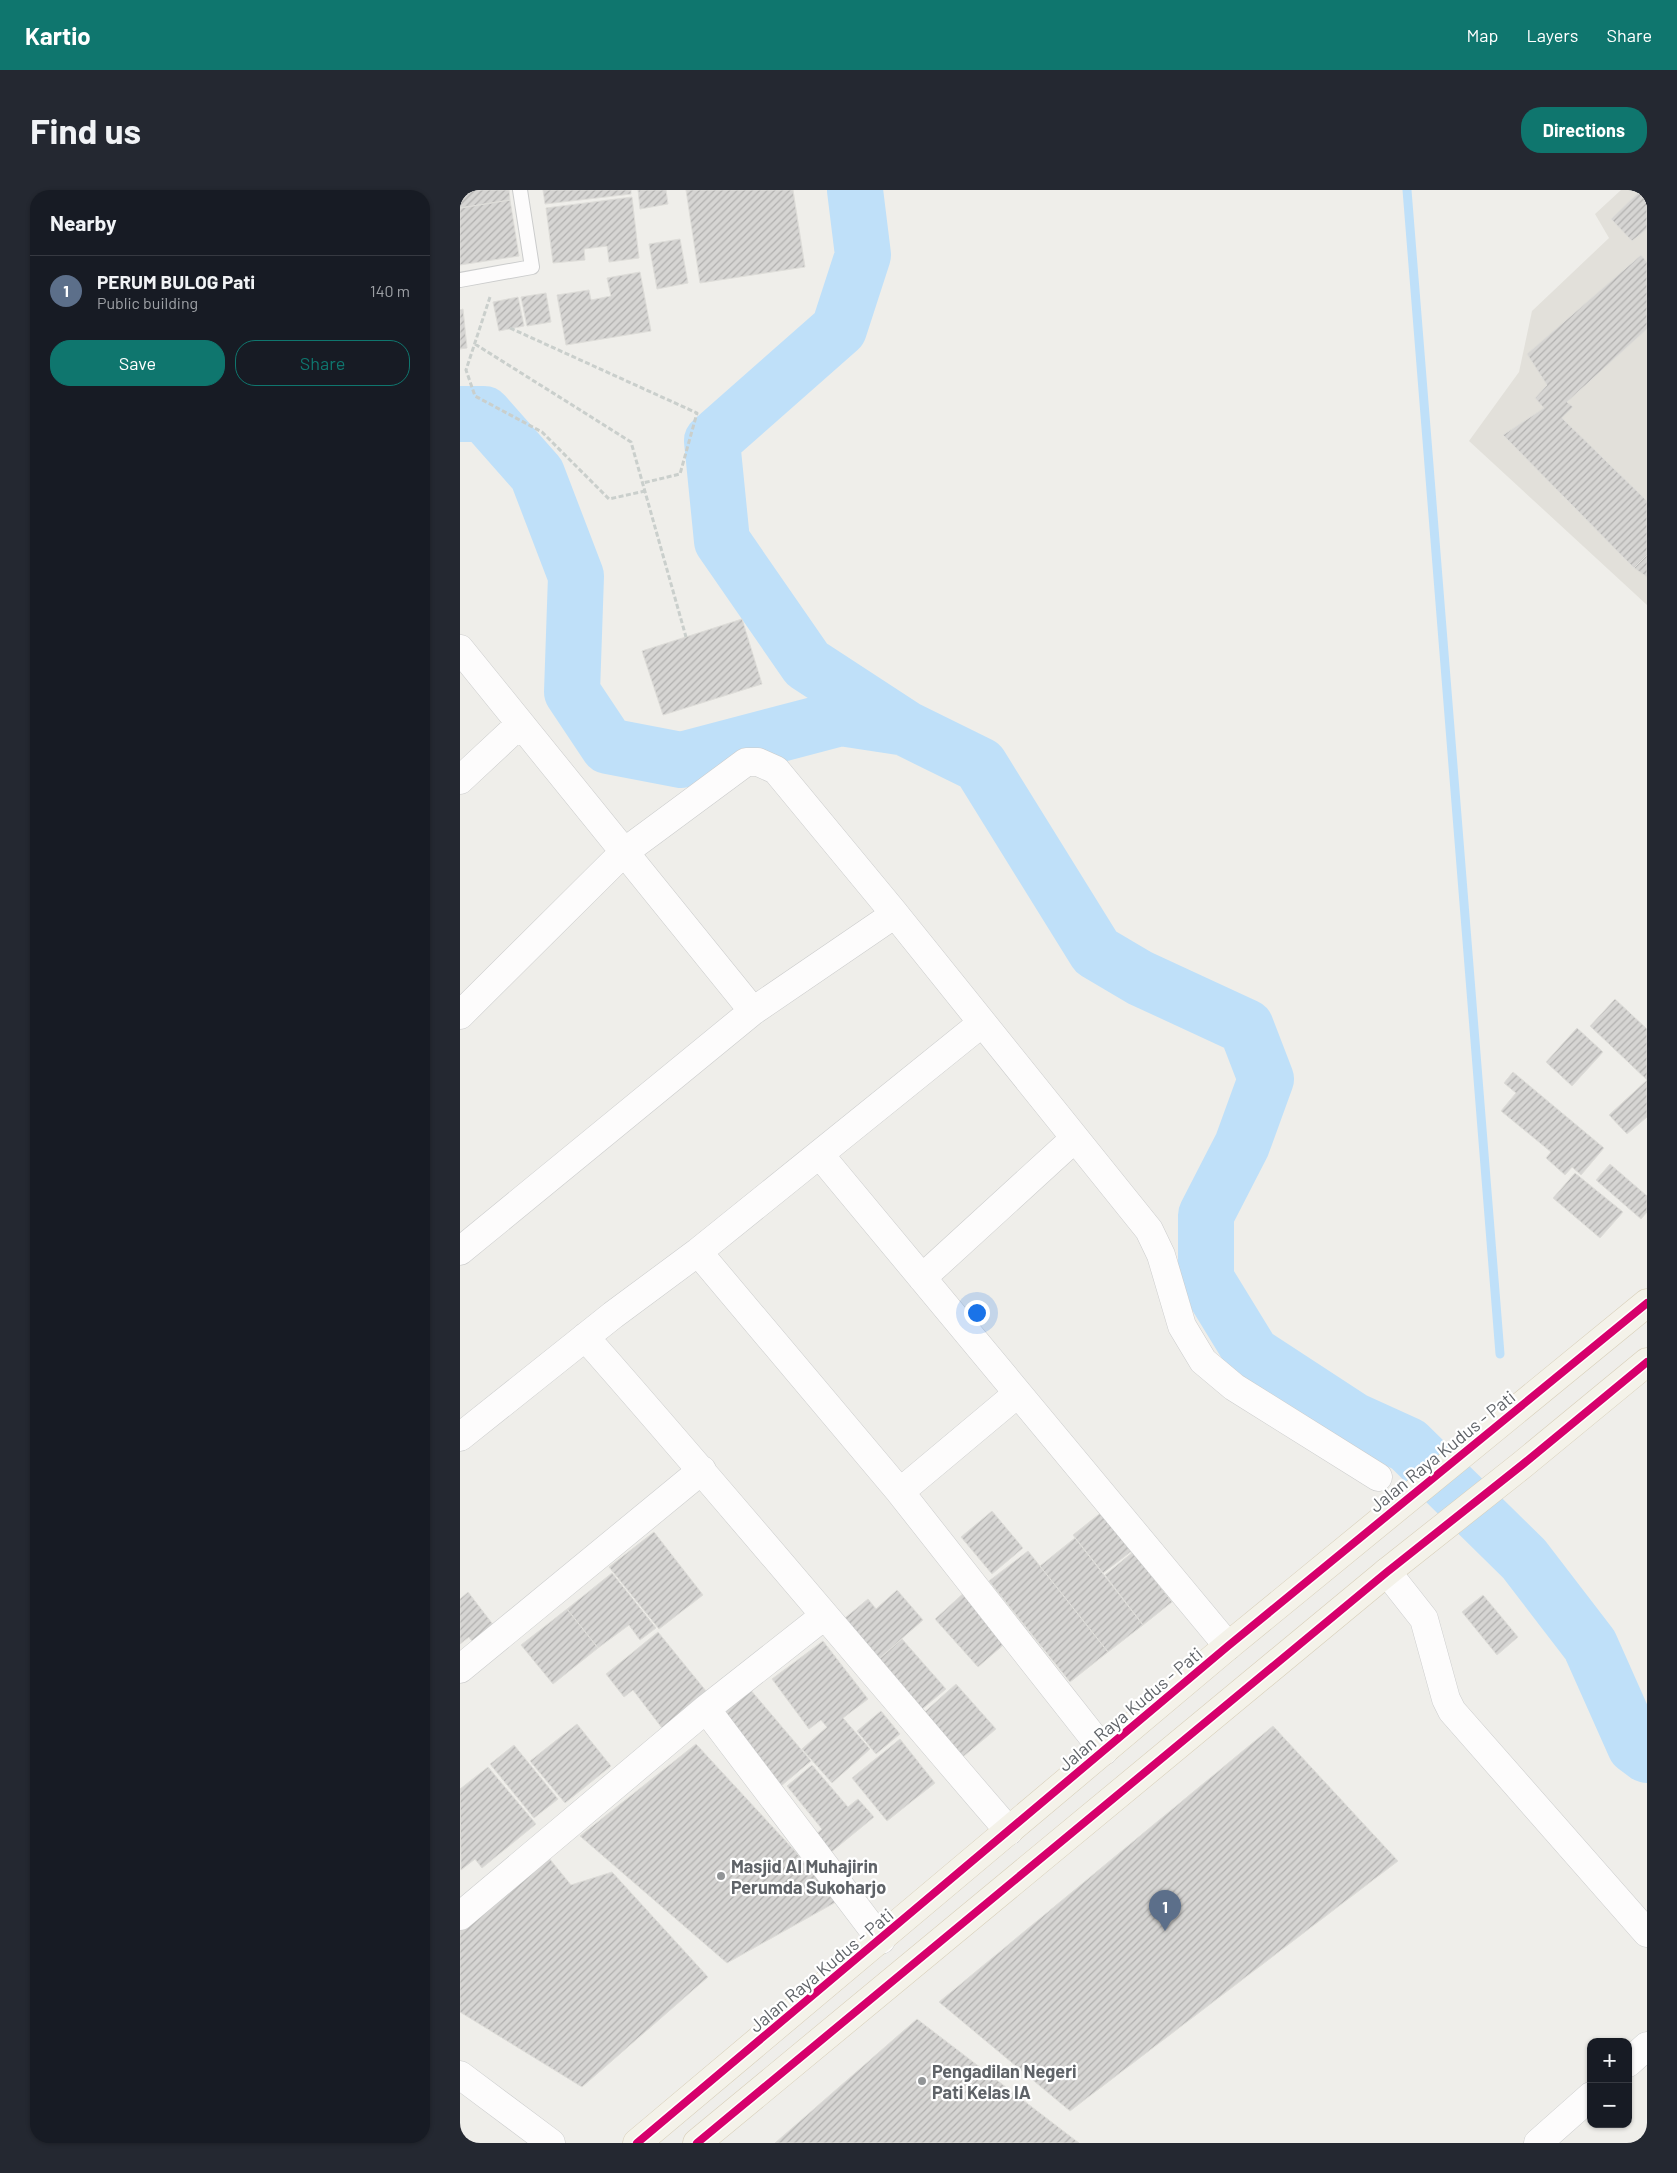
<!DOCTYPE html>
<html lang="en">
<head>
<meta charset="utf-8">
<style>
	body { margin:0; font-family:Barlow,sans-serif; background:#242831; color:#f1f3f6 }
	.controls { position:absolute; right:15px; bottom:15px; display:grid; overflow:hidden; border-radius:10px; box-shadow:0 1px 4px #0004 }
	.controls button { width:45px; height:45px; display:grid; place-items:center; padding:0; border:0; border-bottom:1px solid #363941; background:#171b24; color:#f1f3f6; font:25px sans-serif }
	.you { position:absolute; left:516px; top:1122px; width:18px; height:18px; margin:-12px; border:4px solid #fff; border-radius:50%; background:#1a73e8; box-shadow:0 0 0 8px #1a73e833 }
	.badge { display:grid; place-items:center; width:32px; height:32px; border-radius:50%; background:#0f766e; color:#fff; font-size:16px; font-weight:700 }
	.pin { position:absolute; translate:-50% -41px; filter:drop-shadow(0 1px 2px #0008) }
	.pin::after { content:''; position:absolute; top:26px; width:18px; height:15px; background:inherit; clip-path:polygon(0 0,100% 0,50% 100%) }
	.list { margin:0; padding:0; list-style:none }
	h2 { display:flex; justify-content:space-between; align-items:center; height:65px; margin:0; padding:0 20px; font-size:21px }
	h2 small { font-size:16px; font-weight:400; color:#9ea1a6 }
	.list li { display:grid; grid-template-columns:32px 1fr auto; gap:15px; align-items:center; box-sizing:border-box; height:70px; padding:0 20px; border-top:1px solid #363941 }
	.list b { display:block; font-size:19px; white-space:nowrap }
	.list p { margin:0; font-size:16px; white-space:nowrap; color:#9ea1a6 }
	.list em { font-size:16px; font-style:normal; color:#9ea1a6 }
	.actions { display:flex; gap:10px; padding:15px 20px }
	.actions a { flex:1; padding:11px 0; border:1px solid #0f766e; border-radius:20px; text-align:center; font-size:18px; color:#0f766e }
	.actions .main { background:#0f766e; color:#fff }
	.map { position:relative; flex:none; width:1187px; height:1953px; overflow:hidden; border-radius:20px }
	header { display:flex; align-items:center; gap:30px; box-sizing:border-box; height:70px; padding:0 25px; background:#0f766e; color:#fff }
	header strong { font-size:24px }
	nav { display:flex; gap:28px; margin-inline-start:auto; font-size:18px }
	.intro { display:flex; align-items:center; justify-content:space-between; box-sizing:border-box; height:120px; padding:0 30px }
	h1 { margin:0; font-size:35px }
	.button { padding:12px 22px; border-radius:20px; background:#0f766e; color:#fff; font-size:18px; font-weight:700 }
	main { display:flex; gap:30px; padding:0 30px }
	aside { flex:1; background:#171b24; border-radius:20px; box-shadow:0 1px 4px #0004 }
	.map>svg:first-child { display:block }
	.education { fill:#e2e0da }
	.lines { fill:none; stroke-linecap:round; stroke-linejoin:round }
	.stream { stroke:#bfe0f9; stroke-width:9 }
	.river { stroke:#bfe0f9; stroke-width:56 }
	.building { fill:url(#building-hatch); stroke:#deddd9 }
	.service-casing { stroke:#cbcccc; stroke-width:16 }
	.minor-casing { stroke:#cbcccc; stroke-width:29 }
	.tertiary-casing { stroke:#cbcccc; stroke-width:29 }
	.primary-casing { stroke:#d7ceb8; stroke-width:29 }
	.path { stroke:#cacfcc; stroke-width:3; stroke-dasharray:5 2.5; stroke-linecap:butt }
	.service { stroke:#fdfcfc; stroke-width:14 }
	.minor { stroke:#fdfcfc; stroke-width:28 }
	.tertiary { stroke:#fdfcfc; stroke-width:28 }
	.primary { stroke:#f4f2e9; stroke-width:28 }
	.cycleway-casing { stroke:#fff; stroke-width:11 }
	.cycleway { stroke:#d6006c; stroke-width:8 }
	.poi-dot { fill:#919496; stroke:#fff; stroke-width:2 }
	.labels { text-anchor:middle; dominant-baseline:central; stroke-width:4.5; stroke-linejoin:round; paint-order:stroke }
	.street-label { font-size:18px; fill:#5f6368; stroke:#fff }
	.poi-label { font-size:18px; font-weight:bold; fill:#5f6368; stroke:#fff; text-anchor:start }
</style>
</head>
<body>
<header>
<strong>Kartio</strong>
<nav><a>Map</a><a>Layers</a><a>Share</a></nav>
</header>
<div class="intro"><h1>Find us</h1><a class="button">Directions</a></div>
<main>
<aside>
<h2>Nearby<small></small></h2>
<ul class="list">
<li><span class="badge" style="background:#5c6f8a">1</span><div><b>PERUM BULOG Pati</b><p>Public building</p></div><em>140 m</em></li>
</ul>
<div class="actions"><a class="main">Save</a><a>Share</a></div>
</aside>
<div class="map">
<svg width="1187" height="1953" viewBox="0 0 1187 1953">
	<defs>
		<pattern id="building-hatch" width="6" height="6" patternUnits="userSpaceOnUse" patternTransform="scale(1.25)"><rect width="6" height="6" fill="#d6d5d3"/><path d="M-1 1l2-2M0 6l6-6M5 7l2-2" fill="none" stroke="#b1b0af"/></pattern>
	</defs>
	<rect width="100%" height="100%" fill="#efeeea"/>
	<!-- education -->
	<path class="education" d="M1161 0H1187V415L1009 251 1059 182 1072 121 1149 48 1135 24Z"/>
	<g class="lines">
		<!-- stream -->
		<path class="stream" d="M947 0 1040 1164"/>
		<!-- river -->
		<path class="river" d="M395 0 403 65 379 139 252 251 262 351 347 474 445 538 520 575 636 762 680 788 786 837 806 889 782 955 746 1025V1089L792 1164 893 1230 948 1255 1064 1369 1130 1455 1175 1556 1187 1565
			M0 224H24L77 284 116 386 112 502 148 556 221 570 381 528 440 537"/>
	</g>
	<!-- building -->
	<path class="building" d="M0 0H49L50 10 0 18Z
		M83 0H171V4L85 14Z
		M178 0H206L208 14 180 19Z
		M226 0H333L345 77 240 93Z
		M1181 0H1187V39L1172 51 1151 29Z
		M172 7 179 68 149 72 147 56 124 59 125 70 93 73 86 18Z
		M50 10 59 66 0 75V18Z
		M220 49 228 93 197 99 189 54Z
		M1181 65 1187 72V139L1107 212 1113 217 1102 228 1187 311V365L1174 378 1043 245 1084 218 1075 208 1087 195 1067 164Z
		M180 82 191 141 106 155 97 105 129 100 131 110 151 106 147 88Z
		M86 103 91 132 67 136 61 107Z
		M58 107 64 136 39 141 33 112Z
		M3 119 7 158 0 159V120Z
		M1187 365V387L1174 378Z
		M282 429 302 494 203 525 182 461Z
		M1155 809 1187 839V890L1130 836Z
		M1117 838 1143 862 1112 896 1086 872Z
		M1053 882 1144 958 1121 985 1112 977 1105 985 1086 968 1091 962 1041 921 1056 903 1044 893Z
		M1187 890V927L1167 944 1149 925Z
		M1150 974 1187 1006V1022L1181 1029 1136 990Z
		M1115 983 1163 1022 1140 1048 1093 1008Z
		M532 1321 563 1358 532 1384 501 1347Z
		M643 1321 673 1360 643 1383 613 1345Z
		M194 1342 243 1405 199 1439 149 1377Z
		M615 1348 683 1435 648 1462 580 1376Z
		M568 1361 648 1462 610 1492 529 1391Z
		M673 1362 712 1412 683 1435 645 1385Z
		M152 1383 196 1438 180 1450 169 1435 138 1458 107 1419Z
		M437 1400 463 1430 415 1472 380 1432 408 1409 416 1419Z
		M506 1401 549 1450 518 1477 475 1429Z
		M8 1402 38 1441 17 1458 9 1447 0 1454V1409Z
		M1023 1405 1058 1447 1037 1465 1002 1422Z
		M107 1419 138 1458 93 1494 61 1455Z
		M198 1442 246 1501 202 1538 173 1500 164 1507 146 1484Z
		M442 1449 486 1499 455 1525 411 1476Z
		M363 1451 408 1509 383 1528 410 1559 372 1593 342 1559 367 1537 361 1530 349 1539 312 1489Z
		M496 1494 536 1539 498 1571 459 1527Z
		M289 1498 351 1571 321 1596 259 1522Z
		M421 1521 440 1544 416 1564 397 1541Z
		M117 1534 151 1576 105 1613 70 1571Z
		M813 1536 938 1671 610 1921 479 1812Z
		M440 1549 475 1593 427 1631 392 1588Z
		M236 1554 334 1660 376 1712 267 1773 120 1646Z
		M54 1555 98 1609 74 1628 30 1574Z
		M352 1575 388 1617 398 1609 414 1627 370 1663 355 1645 362 1639 327 1596Z
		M28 1577 76 1634 22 1678 15 1669 1 1680 0 1599Z
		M89 1668 111 1695 152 1682 248 1787 122 1897 0 1822V1740Z
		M457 1829 619 1953H315Z"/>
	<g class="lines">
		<defs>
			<path id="service" d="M0 90 72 77 60 0"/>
			<path id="minor" d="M0 459 293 821
				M0 590 60 534
				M0 825 163 663 286 572H298L316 580 435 724
				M360 965 768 1456
				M0 1061 293 821 435 724 689 1040 701 1065 722 1136 743 1171 774 1197 918 1287
				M238 1062 440 1302 644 1561
				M462 1088 614 949
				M125 1147C269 1310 407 1477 549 1641
				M0 1247 153 1125 238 1062 522 833
				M440 1302 557 1204
				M927 1382 964 1429 986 1509 992 1521 1187 1743
				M0 1479 242 1280
				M246 1519 421 1750
				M0 1726 246 1519 364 1426
				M1168 1873 1187 1856
				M1078 1953 1131 1906"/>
			<path id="tertiary" d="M0 1885 91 1953"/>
			<path id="primary" d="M177 1953 768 1456 1187 1113
				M237 1953 927 1382 1062 1275 1187 1172"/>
		</defs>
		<!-- service casing -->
		<use href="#service" class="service-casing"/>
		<!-- minor casing -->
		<use href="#minor" class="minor-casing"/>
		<!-- tertiary casing -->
		<use href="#tertiary" class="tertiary-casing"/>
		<!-- primary casing -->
		<use href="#primary" class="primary-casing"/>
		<!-- path -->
		<path class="path" d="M30 107 6 180 15 206 82 242 149 309 185 301
			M50 138 237 223 220 284 183 293
			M15 154 171 252 226 447"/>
		<!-- service -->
		<use href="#service" class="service"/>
		<!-- minor -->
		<use href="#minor" class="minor"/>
		<!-- tertiary -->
		<use href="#tertiary" class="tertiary"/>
		<!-- primary -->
		<use href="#primary" class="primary"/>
		<defs>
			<path id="cycleway" d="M177 1953 768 1456 1187 1113
				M237 1953 927 1382 1062 1275 1187 1172"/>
		</defs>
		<!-- cycleway casing -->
		<use href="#cycleway" class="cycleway-casing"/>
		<!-- cycleway -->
		<use href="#cycleway" class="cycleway"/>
	</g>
	<!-- markers -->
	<g class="poi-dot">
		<circle cx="261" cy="1686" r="5"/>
		<circle cx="462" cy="1891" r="5"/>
	</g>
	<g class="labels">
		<!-- street labels -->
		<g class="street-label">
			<text transform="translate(982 1261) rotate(-39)">Jalan Raya Kudus - Pati</text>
			<text transform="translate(670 1519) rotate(-40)">Jalan Raya Kudus - Pati</text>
			<text transform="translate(361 1780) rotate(-40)">Jalan Raya Kudus - Pati</text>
		</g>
		<!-- poi labels -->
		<g class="poi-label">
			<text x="271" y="1676">Masjid Al Muhajirin<tspan x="271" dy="21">Perumda Sukoharjo</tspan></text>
			<text x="472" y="1881">Pengadilan Negeri<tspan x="472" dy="21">Pati Kelas IA</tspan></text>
		</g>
	</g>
</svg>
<div class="controls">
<button>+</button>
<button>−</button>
</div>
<div class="you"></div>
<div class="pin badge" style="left:705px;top:1741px;background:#5c6f8a">1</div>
</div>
</main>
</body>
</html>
